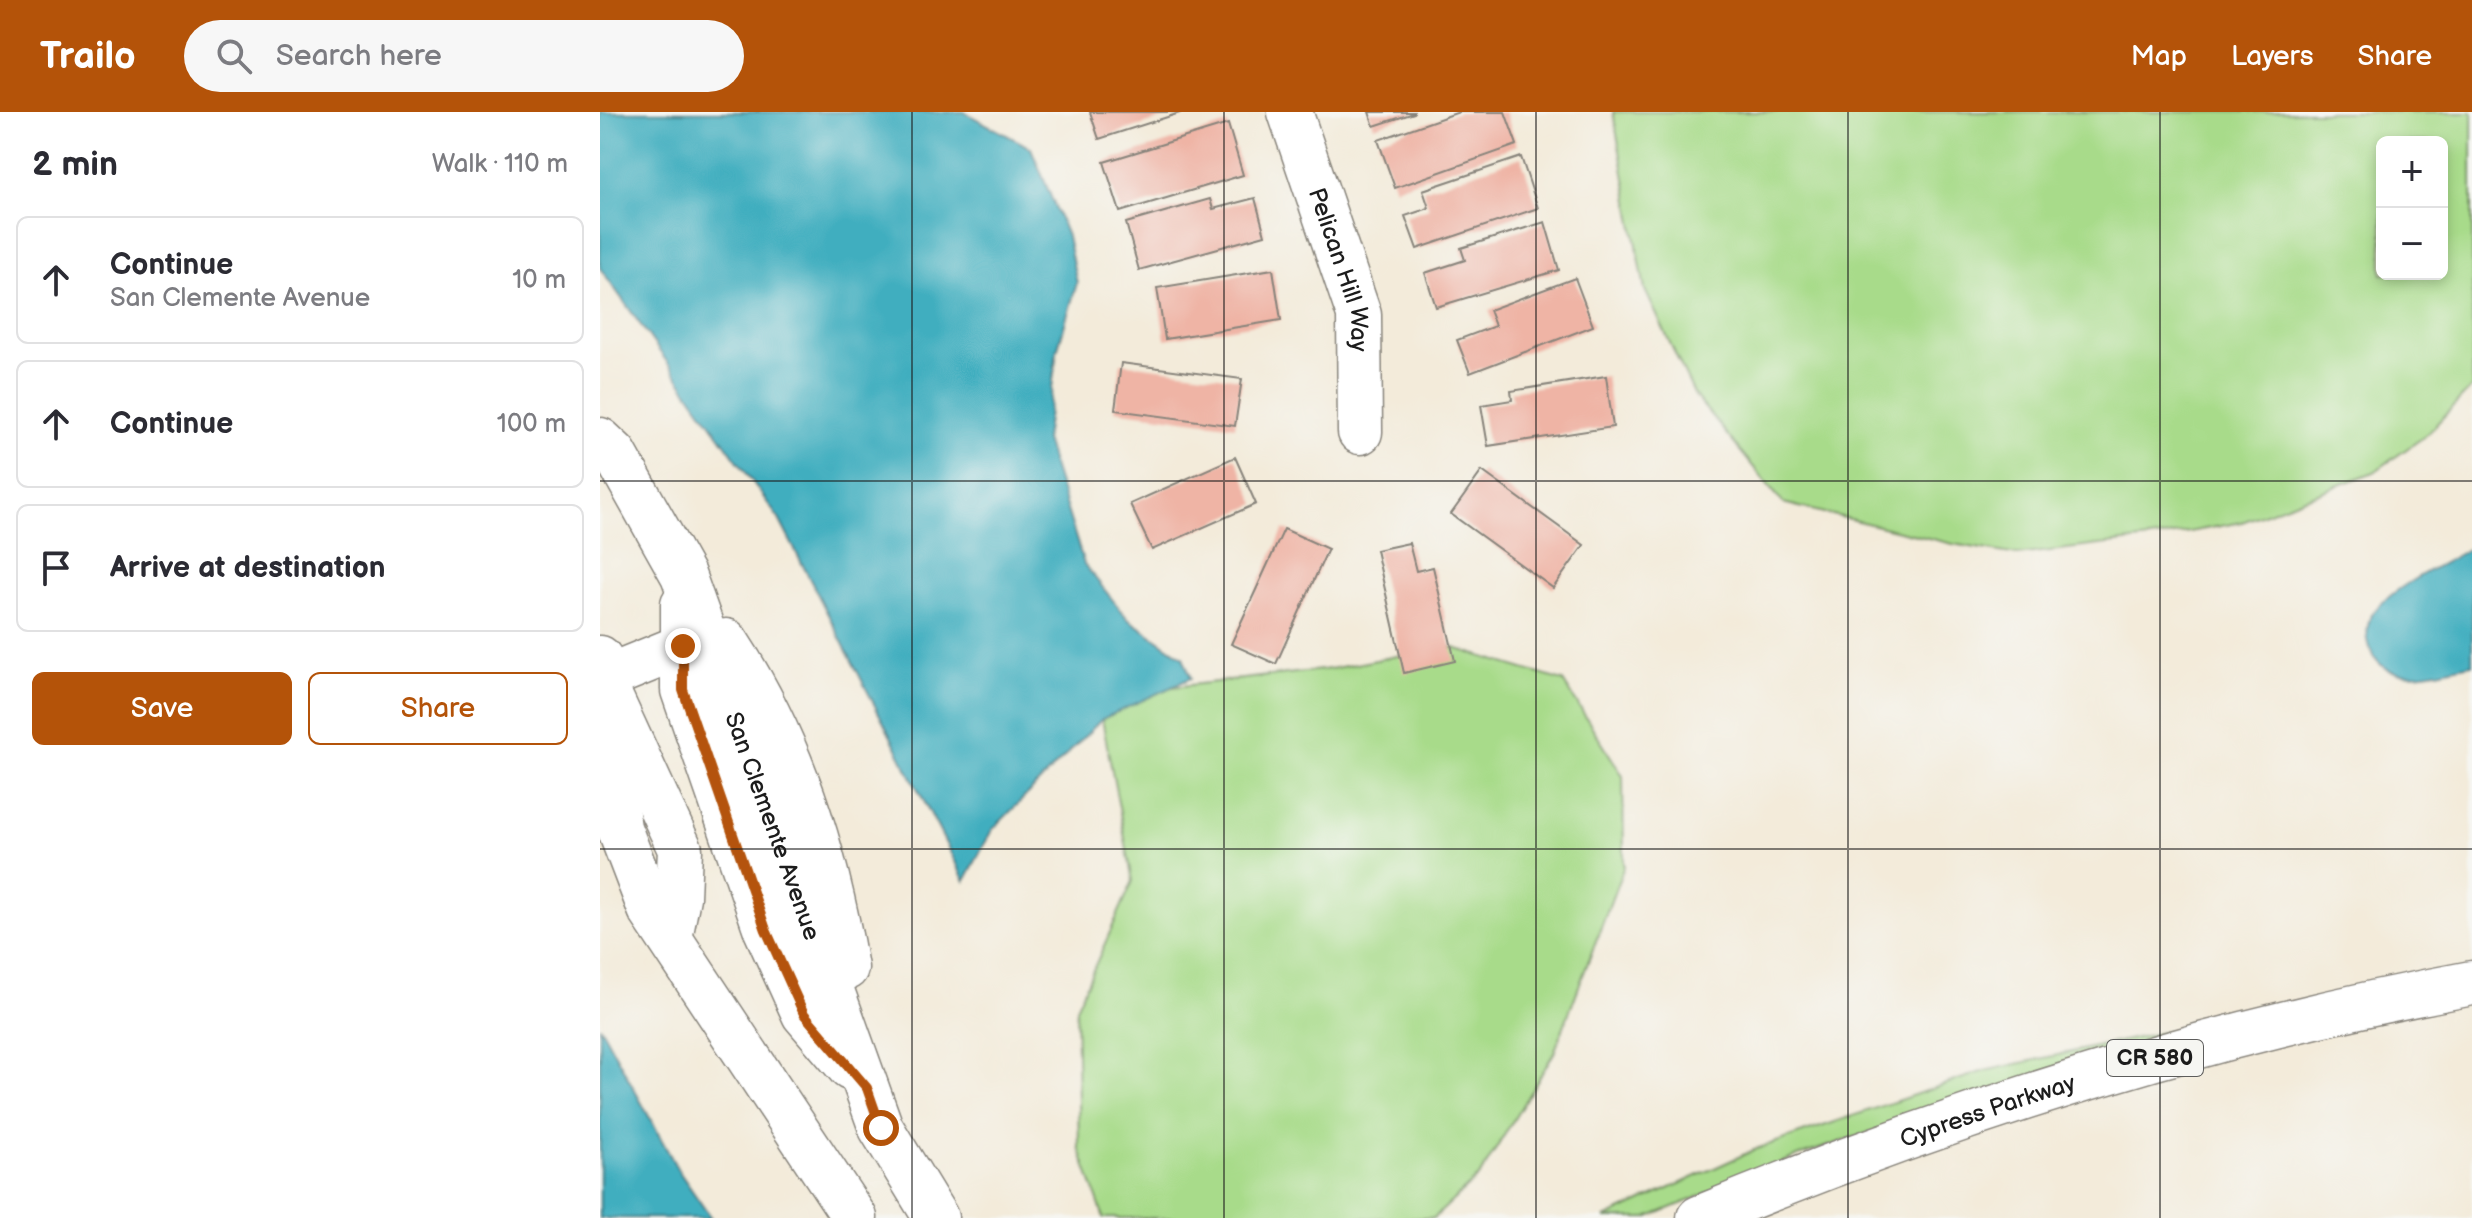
<!DOCTYPE html>
<html lang="en">
<head>
<meta charset="utf-8">
<style>
	body { margin:0; font-family:"Balsamiq Sans",sans-serif; background:#f7f7f7; color:#2b2b33 }
	.controls { position:absolute; right:24px; top:24px; display:grid; overflow:hidden; border-radius:12px; box-shadow:0 4px 12px #0003 }
	.controls button { width:72px; height:72px; display:grid; place-items:center; padding:0; border:0; border-bottom:2px solid #e1e1e2; background:#fff; color:#2b2b33; font:40px sans-serif }
	.stop { position:absolute; width:24px; height:24px; margin:-18px; border:6px solid #b45309; border-radius:50%; background:#fff }
	.stop.end { background:#b45309; border-color:#fff; box-shadow:0 2px 8px #0008 }
	.list { margin:0; padding:0; list-style:none }
	h2 { display:flex; justify-content:space-between; align-items:center; height:104px; margin:0; padding:0 32px; font-size:34px }
	h2 small { font-size:26px; font-weight:400; color:#7c7c81 }
	.list li { display:grid; grid-template-columns:52px 1fr auto; gap:24px; align-items:center; box-sizing:border-box; height:128px; margin:0 16px 16px; padding:0 16px; border:2px solid #e1e1e2; border-radius:12px }
	.list b { display:block; font-size:30px; white-space:nowrap }
	.list p { margin:0; font-size:26px; white-space:nowrap; color:#7c7c81 }
	.list em { font-size:26px; font-style:normal; color:#7c7c81 }
	.actions { display:flex; gap:16px; padding:24px 32px }
	.actions a { flex:1; padding:18px 0; border:2px solid #b45309; border-radius:12px; text-align:center; font-size:28px; color:#b45309 }
	.actions .main { background:#b45309; color:#fff }
	.icon { flex:none; width:44px; height:44px; fill:none; stroke:currentColor; stroke-width:2; stroke-linecap:round; stroke-linejoin:round }
	.map { position:relative; flex:none; width:1872px; height:1106px; overflow:hidden }
	header { display:flex; align-items:center; gap:48px; box-sizing:border-box; height:112px; padding:0 40px; background:#b45309; color:#fff }
	header strong { font-size:38px }
	nav { display:flex; gap:44px; margin-inline-start:auto; font-size:28px }
	.search { width:560px; height:72px; background:#f7f7f7; display:flex; align-items:center; gap:20px; box-sizing:border-box; padding:0 28px; border-radius:44px; color:#7c7c81; font-size:30px }
	main { display:flex }
	aside { flex:1; background:#fff }
	.map>svg:first-child { display:block }
	.green { fill:#a8db8a; stroke:#627c53; stroke-width:2; fill-rule:evenodd }
	.water { fill:#41aebf; stroke:#2e656e; stroke-width:2 }
	.building { fill:#efb4a5 }
	.lines { fill:none; stroke-linecap:round; stroke-linejoin:round }
	.minor-casing { stroke:#88847b; stroke-width:47 }
	.major-casing { stroke:#88847b; stroke-width:47 }
	.minor { stroke:#fff; stroke-width:44 }
	.major { stroke:#fff; stroke-width:44 }
	.route { stroke:#b45309; stroke-width:10 }
	.grid { fill:none; stroke:#1c1c1c; stroke-width:2; stroke-opacity:0.55 }
	.labels { text-anchor:middle; dominant-baseline:central; stroke-width:6; stroke-linejoin:round; paint-order:stroke }
	.shield { fill:#f6f6f2; stroke:#5d5d5c; stroke-width:2 }
	.shield-label { font-size:22px; font-weight:bold; fill:#1c1c1c }
	.street-label { font-size:24px; fill:#1c1c1c; stroke:#f6f6f2 }
</style>
</head>
<body>
<header>
<strong>Trailo</strong>
<div class="search"><svg class="icon" aria-label="search" viewBox="0 0 24 24"><circle cx="10" cy="10" r="6"/><path d="M15 15l6 6"/></svg>Search here</div>
<nav><a>Map</a><a>Layers</a><a>Share</a></nav>
</header>
<main>
<aside>
<h2>2 min<small>Walk · 110 m</small></h2>
<ul class="list">
<li><svg class="icon" aria-label="ahead" viewBox="0 0 24 24"><path d="M12 20V5M6 11l6-6 6 6"/></svg><div><b>Continue</b><p>San Clemente Avenue</p></div><em>10 m</em></li>
<li><svg class="icon" aria-label="ahead" viewBox="0 0 24 24"><path d="M12 20V5M6 11l6-6 6 6"/></svg><div><b>Continue</b></div><em>100 m</em></li>
<li><svg class="icon" aria-label="arrive" viewBox="0 0 24 24"><path d="M6 21V4h12l-3 4 3 4H6"/></svg><div><b>Arrive at destination</b></div></li>
</ul>
<div class="actions"><a class="main">Save</a><a>Share</a></div>
</aside>
<div class="map">
<svg width="1872" height="1106" viewBox="0 0 1872 1106">
	<rect width="100%" height="100%" fill="#f6f6f2"/>
	<filter id="ink" filterUnits="userSpaceOnUse"><feTurbulence type="fractalNoise" baseFrequency=".0125" numOctaves="2"/><feDisplacementMap in="SourceGraphic" scale="16" xChannelSelector="R" yChannelSelector="G"/><feConvolveMatrix kernelMatrix="1 2 1 2 8 2 1 2 1" color-interpolation-filters="sRGB"/></filter>
	<filter id="wash" filterUnits="userSpaceOnUse"><feTurbulence type="fractalNoise" baseFrequency=".006" numOctaves="4" result="noise"/><feDisplacementMap in="SourceGraphic" scale="32" xChannelSelector="R" yChannelSelector="G"/><feGaussianBlur stdDeviation="1.8" result="paint"/><feColorMatrix in="noise" values="0 0 0 0 0 0 0 0 0 0 0 0 0 0 0 0 0 1.4 0 .05"/><feComposite in="paint" operator="in"/></filter>
	<g filter="url(#wash)">
		<rect width="100%" height="100%" fill="#f3ebda"/>
		<!-- green -->
		<path class="green" d="M1013 0H1872V275L1825 324 1774 360 1642 410 1558 426 1417 443 1353 432 1183 391 1095 284 1045 178ZM1842 30V162H1782V30Z
			M848 534 963 569 1023 664 1024 754 954 941 880 1063 834 1106H504L479 1035 476 896 533 769 502 607 564 576 730 557Z
			M1592 914 1195 1045 1047 1106H1005L1156 1037 1384 959Z"/>
		<!-- water -->
		<path class="water" d="M0 0H364L431 36 467 124 477 171 457 239 445 328 484 452 528 507 583 545 591 566 502 607 392 718 365 769 179 407 0 156Z
			M1872 435V552C1836 558 1778 580 1768 528 1766 516 1769 504 1778 495 1803 469 1842 453 1872 435Z
			M0 914 78 1058 111 1106H0Z"/>
		<g id="blocks">
			<!-- building -->
			<path class="building" d="M490 0H580V1L499 27Z
				M769 0H814V1L774 14Z
				M859 0H905L917 33 795 76 778 28Z
				M628 12 643 63 520 100 504 50Z
				M921 45 938 96 817 137 805 104 829 96 823 78Z
				M655 86 665 123 539 158 526 111 610 87 613 97Z
				M945 110 959 158 836 195 825 161 865 148 861 136Z
				M673 157 681 208 565 227 557 176Z
				M975 166 993 214 870 261 857 228 895 214 889 198Z
				M521 251 642 267 635 314 515 298Z
				M1006 264 1013 315 888 334 881 293 912 288 911 279Z
				M635 345 656 392 552 438 530 392Z
				M882 359 984 433 953 476 851 402Z
				M684 417 728 437 676 552 631 532Z
				M809 431 816 459 833 455 855 549 804 561 776 438Z"/>
		</g>
	</g>
	<g filter="url(#ink)">
		<use href="#blocks" fill-opacity="0" stroke="#88847b" stroke-width="2"/>
		<g class="lines">
			<defs>
				<g id="minor">
					<path id="s1" d="M690 0 759 203 760 320"/>
					<path id="s2" d="M0 328 15 342 83 463 281 1016 336 1106"/>
					<path d="M83 492V578L166 818 204 902 250 956"/>
					<path d="M126 529C192 628 226 740 246 856"/>
					<path d="M0 546 9 648 19 716 50 797 255 1106"/>
					<path d="M70 826 78 785 80 737 2 567 83 534"/>
				</g>
				<g id="major">
					<path id="s3" d="M1099 1106C1349 1003 1606 920 1872 871"/>
				</g>
			</defs>
			<!-- minor casing -->
			<use href="#minor" class="minor-casing"/>
			<!-- major casing -->
			<use href="#major" class="major-casing"/>
			<!-- minor -->
			<use href="#minor" class="minor"/>
			<!-- major -->
			<use href="#major" class="major"/>
		</g>
	</g>
	<g class="lines" filter="url(#ink)">
		<!-- route -->
		<path class="route" d="M83 534V578L166 818 204 902 267 976 281 1016"/>
	</g>
	<!-- grid -->
	<path class="grid" d="M312 0V1106M624 0V1106M936 0V1106M1248 0V1106M1560 0V1106M0 369H1872M0 737H1872"/>
	<g class="labels">
		<!-- shield labels -->
		<rect class="shield" x="1507" y="928" width="96" height="36" rx="6"/>
		<g class="shield-label">
			<text x="1555" y="946">CR 580</text>
		</g>
		<!-- street labels -->
		<g class="street-label">
			<text stroke="none"><textPath href="#s1" startOffset="166">Pelican Hill Way</textPath></text>
			<text stroke="none"><textPath href="#s2" startOffset="426">San Clemente Avenue</textPath></text>
			<text stroke="none"><textPath href="#s3" startOffset="308">Cypress Parkway</textPath></text>
		</g>
	</g>
</svg>
<div class="controls">
<button>+</button>
<button>−</button>
</div>
<div class="stop" style="left:281px;top:1016px"></div>
<div class="stop end" style="left:83px;top:534px"></div>
</div>
</main>
</body>
</html>
